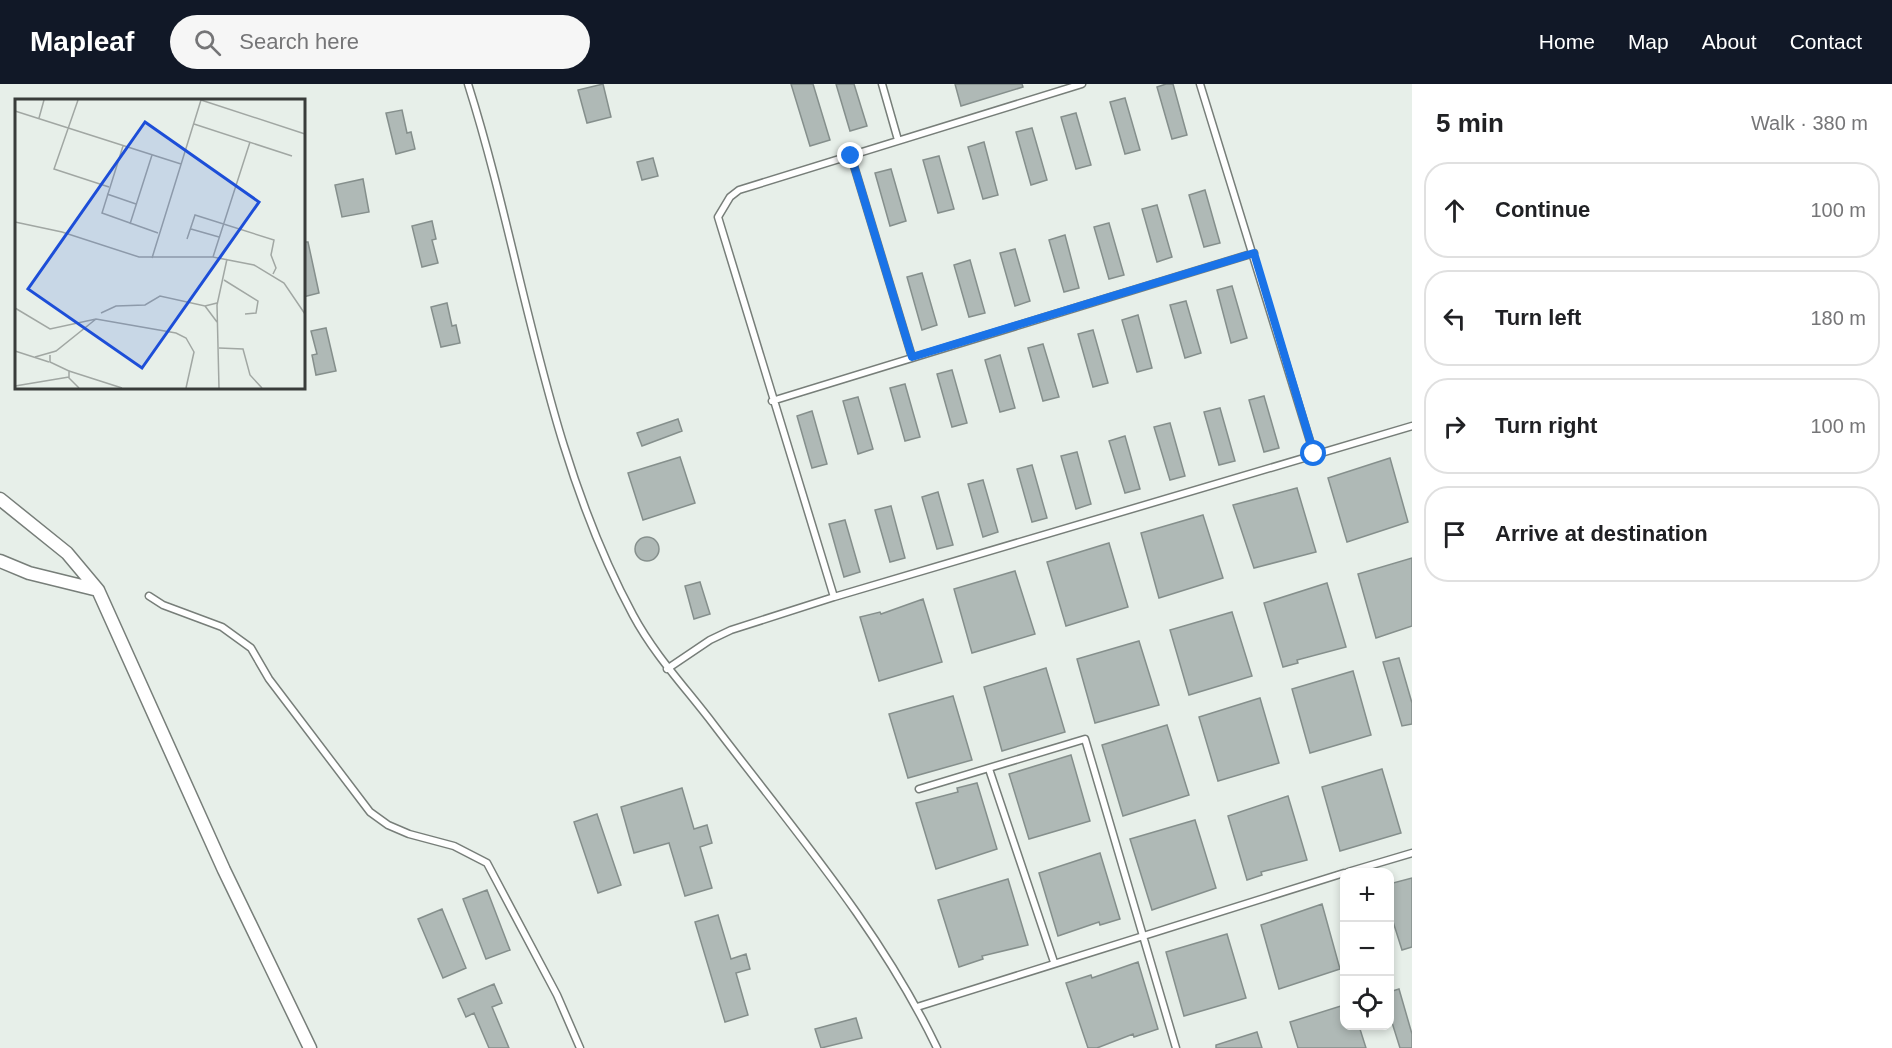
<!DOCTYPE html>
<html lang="en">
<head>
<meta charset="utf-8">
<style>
	body { margin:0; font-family:Helvetica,sans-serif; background:#f6f6f6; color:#202124 }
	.controls { position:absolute; right:18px; bottom:18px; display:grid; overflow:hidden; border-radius:12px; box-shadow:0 3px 9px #0003 }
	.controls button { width:54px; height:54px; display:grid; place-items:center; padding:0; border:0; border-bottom:2px solid #e0e0e0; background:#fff; color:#202124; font:30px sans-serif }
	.stop { position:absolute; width:18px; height:18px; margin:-14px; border:4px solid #1a73e8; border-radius:50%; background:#fff }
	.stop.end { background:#1a73e8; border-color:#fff; box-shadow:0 2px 6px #0008 }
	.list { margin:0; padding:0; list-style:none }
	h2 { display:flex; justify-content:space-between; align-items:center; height:78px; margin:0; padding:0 24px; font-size:26px }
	h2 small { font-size:20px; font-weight:400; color:#757577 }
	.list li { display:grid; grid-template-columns:39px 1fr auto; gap:18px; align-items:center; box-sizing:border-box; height:96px; margin:0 12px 12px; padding:0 12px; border:2px solid #e0e0e0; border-radius:24px }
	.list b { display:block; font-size:22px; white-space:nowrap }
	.list em { font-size:20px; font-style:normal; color:#757577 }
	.icon { flex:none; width:33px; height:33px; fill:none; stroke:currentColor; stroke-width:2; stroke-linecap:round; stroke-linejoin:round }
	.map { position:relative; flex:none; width:1412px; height:964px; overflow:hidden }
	header { display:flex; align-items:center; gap:36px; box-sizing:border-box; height:84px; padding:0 30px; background:#111827; color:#fff }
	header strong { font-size:28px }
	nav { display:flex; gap:33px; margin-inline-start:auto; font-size:21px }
	.search { width:420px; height:54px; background:#f6f6f6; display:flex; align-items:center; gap:15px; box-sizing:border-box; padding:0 21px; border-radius:33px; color:#757577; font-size:22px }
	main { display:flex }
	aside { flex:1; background:#fff }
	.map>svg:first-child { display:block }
	.building { fill:#afb9b6; stroke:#858f8c; stroke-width:1.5 }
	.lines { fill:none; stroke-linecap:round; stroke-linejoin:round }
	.lane-casing { stroke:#777e79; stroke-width:9 }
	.street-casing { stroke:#777e79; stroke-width:15 }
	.lane { stroke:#fff; stroke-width:6 }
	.street { stroke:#fff; stroke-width:12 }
	.route { stroke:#1a73e8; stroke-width:8 }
	.inset-road { fill:none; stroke:#a1a7a3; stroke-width:1.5 }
	.view { fill:#1d4ed8; fill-opacity:0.15; stroke:#1d4ed8; stroke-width:3 }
	.inset-edge { fill:none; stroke:#393c3a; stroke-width:3 }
</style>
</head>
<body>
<header>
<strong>Mapleaf</strong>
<div class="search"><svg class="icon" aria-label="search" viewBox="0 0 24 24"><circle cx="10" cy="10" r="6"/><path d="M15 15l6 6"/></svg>Search here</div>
<nav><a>Home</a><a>Map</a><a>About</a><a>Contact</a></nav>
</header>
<main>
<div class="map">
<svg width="1412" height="964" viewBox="0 0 1412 964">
	<rect width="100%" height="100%" fill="#e7efe9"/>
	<!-- building -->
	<path class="building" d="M603 0 611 33 587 39 578 6Z
		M791 0H813L830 56 810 62Z
		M836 0H854L867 42 850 47Z
		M955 0H1022L1023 3 961 22Z
		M1166 0H1173L1187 51 1172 55 1157 3Z
		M1125 14 1140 66 1125 70 1110 18Z
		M402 26 407 49 411 48 415 65 396 70 386 29Z
		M1076 29 1091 81 1076 85 1061 33Z
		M1032 44 1047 96 1031 101 1016 48Z
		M984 58 998 111 983 115 968 63Z
		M939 72 954 125 938 129 923 76Z
		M653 74 658 92 642 96 637 78Z
		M891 85 906 137 890 142 875 89Z
		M363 95 369 128 342 133 335 101Z
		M1205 106 1220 159 1204 163 1189 111Z
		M1157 121 1172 173 1157 178 1142 125Z
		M432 137 436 155 432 156 438 179 422 183 412 142Z
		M1109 139 1124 191 1109 195 1094 143Z
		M1065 151 1079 204 1064 208 1049 156Z
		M303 158H308L319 209 303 213Z
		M1015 165 1030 217 1015 222 1000 169Z
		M970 176 985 229 969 233 954 181Z
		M922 189 937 241 922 246 907 193Z
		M1232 202 1247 254 1231 259 1217 206Z
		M1186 217 1201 269 1185 274 1170 221Z
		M447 219 452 242 456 241 460 259 441 263 431 223Z
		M1138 231 1152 284 1137 288 1122 236Z
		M326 244 336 287 316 291 312 271 317 270 311 247Z
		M1093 246 1108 299 1093 303 1078 250Z
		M1043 260 1059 313 1043 317 1028 264Z
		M1000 271 1015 324 1000 328 985 276Z
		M952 286 967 339 952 343 937 290Z
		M905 300 920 353 905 357 890 304Z
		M1264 312 1279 364 1264 368 1249 316Z
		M858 313 873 365 858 370 843 317Z
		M1220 324 1235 377 1219 381 1204 328Z
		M812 327 827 380 812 384 797 332Z
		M678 335 682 347 642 362 637 349Z
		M1170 339 1185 392 1170 396 1154 343Z
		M1125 352 1140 405 1125 409 1109 357Z
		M1077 368 1091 420 1076 425 1061 372Z
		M680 373 695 419 643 436 628 389Z
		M1390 374 1408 438 1347 458 1328 394Z
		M1032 381 1047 434 1032 438 1017 385Z
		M983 396 998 448 983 453 968 400Z
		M1297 404 1316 468 1254 484 1233 421Z
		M938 408 953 461 937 465 922 413Z
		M891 422 905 474 890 478 875 426Z
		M1203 431 1223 494 1159 514 1141 449Z
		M845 436 860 488 844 493 829 440Z
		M635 465a12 12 0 1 1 24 0a12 12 0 1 1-24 0Z
		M1109 459 1128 523 1066 542 1047 478Z
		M1412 474V542L1376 554 1358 490Z
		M1015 487 1035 550 972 569 954 505Z
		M700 498 710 530 694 535 685 502Z
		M1327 499 1346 563 1297 576 1298 579 1283 583 1264 519Z
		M923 515 942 578 879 597 860 533 880 528 881 530Z
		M1232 528 1252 592 1189 611 1170 546Z
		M1139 557 1159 621 1095 639 1077 575Z
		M1399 574 1412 619V640L1402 642 1383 578Z
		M1046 584 1065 648 1002 667 984 603Z
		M1353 587 1371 651 1310 669 1292 605Z
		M953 612 972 676 908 694 889 630Z
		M1260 614 1279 679 1218 697 1199 633Z
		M1167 641 1189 711 1123 732 1102 661Z
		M1071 671 1090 737 1029 755 1009 690Z
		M1382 685 1401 749 1340 767 1322 703Z
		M977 699 997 765 936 785 916 719 958 708 957 704Z
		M682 704 694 745 707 741 712 759 700 763 712 804 685 812 669 759 634 769 621 723Z
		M1288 712 1307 776 1261 788 1262 791 1247 796 1228 732Z
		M597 730 621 801 598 809 574 738Z
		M1195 736 1216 804 1152 826 1130 755Z
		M1100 769 1120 835 1100 841 1099 838 1058 852 1039 789Z
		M1412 794V863L1402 866 1389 825V800Z
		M1008 795 1028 861 982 872 983 875 959 883 938 816Z
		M487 806 510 866 486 875 463 815Z
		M1322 820 1340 885 1279 905 1261 841Z
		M442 825 466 884 443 894 418 835Z
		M718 831 731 875 746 870 750 885 736 889 748 931 725 938 695 838Z
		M1227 850 1246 914 1184 932 1166 868Z
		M1138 878 1158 945 1134 953 1133 950 1097 964H1088L1066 899 1091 891 1092 894Z
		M494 900 502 919 492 923 509 964H489L474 929 466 933 458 915Z
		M1399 905 1412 950V964H1400L1389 929V908Z
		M1344 921V942H1359L1366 964H1298L1290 938Z
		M856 934 862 954 821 964 815 945Z
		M1257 948 1262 964H1216V961Z"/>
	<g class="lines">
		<defs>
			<path id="lane" d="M468 0C524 177 544 366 633 531 655 572 686 604 714 641 793 745 880 845 937 964
				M882 0 898 56
				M1200 0 1314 370
				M851 72 912 273
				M772 317 1254 169
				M149 512 163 521 222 543 251 564 269 595 370 728 388 741 409 750 454 762 487 779 557 911 580 964
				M834 513 718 133 730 113 739 106 1082 0
				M667 585 710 556 731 546 834 513 1412 342
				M989 685 1054 878
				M919 705 1085 655 1176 964
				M1348 788 1412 769
				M917 923 1344 789"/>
			<path id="street" d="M0 415 67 469 98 506 224 786 310 964
				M0 477 29 489 98 506"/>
		</defs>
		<!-- lane casing -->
		<use href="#lane" class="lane-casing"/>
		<!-- street casing -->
		<use href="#street" class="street-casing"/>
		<!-- lane -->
		<use href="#lane" class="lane"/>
		<!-- street -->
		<use href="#street" class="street"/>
	</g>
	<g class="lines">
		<!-- route -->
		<path class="route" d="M851 72 912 273 1254 169 1314 370"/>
	</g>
	<!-- overview -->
	<g transform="translate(15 15)">
		<rect width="290" height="290" fill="#e7efe9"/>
		<path class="inset-road" d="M63 1 39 70 94 88M186 1 290 35M0 12 166 65M24 19 29 1M179 25 277 57M108 47 87 114 143 134M92 95 121 105M0 123 47 133 124 158H198L239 166 269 184 290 215M115 125 137 56M176 130 204 138M172 140 180 116 259 141 256 156 261 169 258 175M198 158 235 43M137 159 186 1M209 181 243 202 241 214 230 215M190 207 202 223M0 209 35 230 81 220 161 234 171 239 179 253 171 289M86 214 101 207 130 206 145 197 190 207 202 204M204 249 228 250 235 276 247 289M0 252 34 263M35 256V263L54 272V279L64 289M20 258 41 252 81 220M54 272 107 289M0 287 54 278M204 289 202 206 212 160"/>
		<path class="view" d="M130 23 244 103 127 269 13 190Z"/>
		<rect width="290" height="290" class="inset-edge"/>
	</g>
</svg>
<div class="controls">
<button>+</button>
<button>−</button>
<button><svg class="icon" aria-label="locate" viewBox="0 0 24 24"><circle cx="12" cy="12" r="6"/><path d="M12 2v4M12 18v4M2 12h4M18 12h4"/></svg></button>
</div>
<div class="stop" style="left:1314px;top:370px"></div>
<div class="stop end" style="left:851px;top:72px"></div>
</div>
<aside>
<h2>5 min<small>Walk · 380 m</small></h2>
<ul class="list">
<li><svg class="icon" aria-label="ahead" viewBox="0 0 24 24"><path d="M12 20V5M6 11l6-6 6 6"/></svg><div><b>Continue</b></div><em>100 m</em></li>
<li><svg class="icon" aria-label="left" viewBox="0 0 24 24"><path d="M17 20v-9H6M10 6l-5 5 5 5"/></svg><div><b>Turn left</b></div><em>180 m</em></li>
<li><svg class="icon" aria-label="right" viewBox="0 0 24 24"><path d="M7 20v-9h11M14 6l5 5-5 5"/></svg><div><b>Turn right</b></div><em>100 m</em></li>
<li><svg class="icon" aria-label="arrive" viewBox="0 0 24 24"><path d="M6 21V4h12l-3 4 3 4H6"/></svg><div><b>Arrive at destination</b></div></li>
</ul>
</aside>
</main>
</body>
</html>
